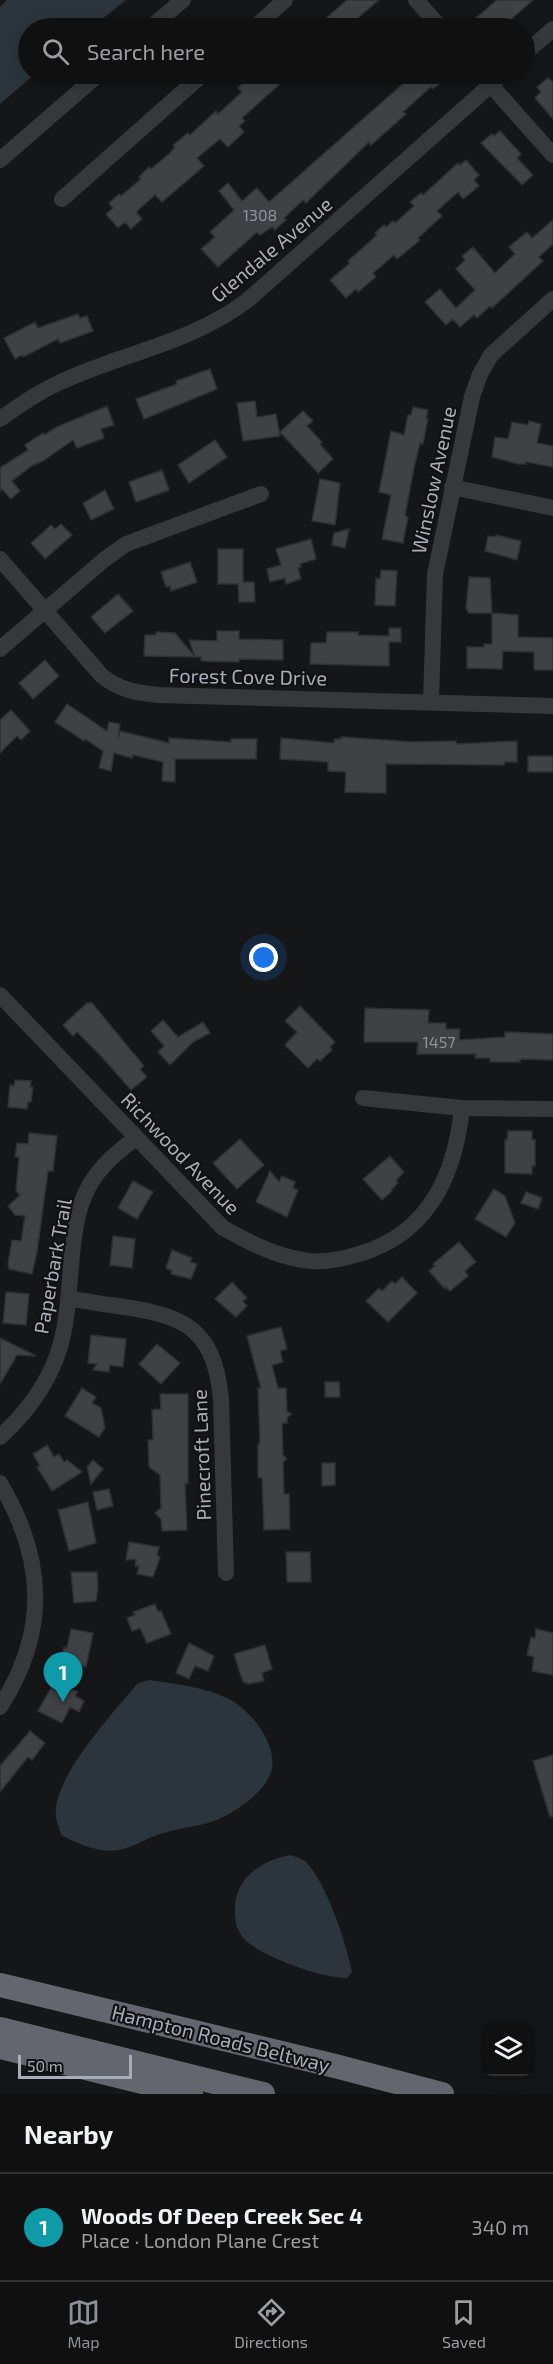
<!DOCTYPE html>
<html lang="en">
<head>
<meta charset="utf-8">
<style>
	body { margin:0; font-family:"Exo 2",sans-serif; background:#1e1e1f; color:#f1f3f6 }
	.controls { position:absolute; right:18px; bottom:18px; display:grid; overflow:hidden; border-radius:12px; box-shadow:0 3px 15px #0003 }
	.controls button { width:54px; height:54px; display:grid; place-items:center; padding:0; border:0; border-bottom:2px solid #303031; background:#101011; color:#f1f3f6; font:30px sans-serif }
	.scale { position:absolute; left:18px; bottom:15px; width:114px; box-sizing:border-box; padding-left:6px; border:3px solid #a8aeb7; border-top:0; font-size:16px; line-height:21px; white-space:nowrap; color:#a8aeb7; -webkit-text-stroke:4px #101112; paint-order:stroke }
	.you { position:absolute; left:264px; top:958px; width:21px; height:21px; margin:-15px; border:4px solid #fff; border-radius:50%; background:#1a73e8; box-shadow:0 0 0 9px #1a73e833 }
	.badge { display:grid; place-items:center; width:39px; height:39px; border-radius:50%; background:#8c9099; color:#fff; font-size:20px; font-weight:700 }
	.pin { position:absolute; translate:-50% -50px; filter:drop-shadow(0 2px 3px #0008) }
	.pin::after { content:''; position:absolute; top:32px; width:21px; height:18px; background:inherit; clip-path:polygon(0 0,100% 0,50% 100%) }
	.list { margin:0; padding:0; list-style:none }
	h2 { display:flex; justify-content:space-between; align-items:center; height:78px; margin:0; padding:0 24px; font-size:26px }
	h2 small { font-size:20px; font-weight:400; color:#9c9d9f }
	.list li { display:grid; grid-template-columns:39px 1fr auto; gap:18px; align-items:center; box-sizing:border-box; height:108px; padding:0 24px; border-top:2px solid #303031 }
	.list b { display:block; font-size:22px; white-space:nowrap }
	.list p { margin:0; font-size:20px; white-space:nowrap; color:#9c9d9f }
	.list em { font-size:20px; font-style:normal; color:#9c9d9f }
	.icon { flex:none; width:33px; height:33px; fill:none; stroke:currentColor; stroke-width:2; stroke-linecap:round; stroke-linejoin:round }
	.map { position:relative; flex:none; width:553px; height:2094px; overflow:hidden }
	.search { position:absolute; background:#101011; box-shadow:0 3px 15px #0003; left:18px; right:18px; top:18px; height:66px; display:flex; align-items:center; gap:15px; box-sizing:border-box; padding:0 21px; border-radius:33px; color:#9c9d9f; font-size:22px }
	.sheet { height:186px; background:#101011 }
	nav { display:flex; justify-content:space-around; align-items:center; box-sizing:border-box; height:84px; border-top:2px solid #303031; background:#101011; font-size:16px; color:#9c9d9f }
	nav a { display:grid; justify-items:center; gap:3px }
	nav .on { color:#8c9099 }
	.map>svg:first-child { display:block }
	.water { fill:#2c353b }
	.building { fill:#404144; stroke:#303033; stroke-width:1.5 }
	.lines { fill:none; stroke-linecap:round; stroke-linejoin:round }
	.minor { stroke:#37383c; stroke-width:16 }
	.highway { stroke:#63666d; stroke-width:24 }
	.labels { text-anchor:middle; dominant-baseline:central; stroke-width:4.5; stroke-linejoin:round; paint-order:stroke }
	.number-label { font-size:16px; fill:#8e939a }
	.street-label { font-size:20px; fill:#a8aeb7; stroke:#101112 }
</style>
</head>
<body>
<div class="map">
<svg width="553" height="2094" viewBox="0 0 553 2094">
	<rect width="100%" height="100%" fill="#151617"/>
	<!-- water -->
	<path class="water" d="M7 0H126L91 28H28V74H35L0 104V7Z
		M149 1680C176 1684 205 1687 229 1699 252 1711 283 1750 269 1777 260 1795 239 1809 221 1818 205 1826 182 1827 164 1833 151 1836 139 1844 126 1848 104 1856 81 1845 61 1835 60 1830 57 1823 56 1817 51 1779 113 1713 137 1684Z
		M290 1855C296 1857 303 1859 307 1863 327 1885 346 1942 352 1972L347 1978C321 1978 265 1958 245 1940 239 1934 235 1924 235 1915 232 1880 259 1861 290 1855Z"/>
	<!-- building -->
	<path class="building" d="M347 0H379L346 28H315Z
		M497 0H533L501 28H464Z
		M258 74H291L242 118 245 121 239 126 244 132 228 147 220 139 197 158 204 166 162 202 155 195 136 212 142 219 131 229 125 222 118 228 106 214 113 208 109 203 119 194 121 196 141 179 139 177 149 167 151 169 169 154 175 147 173 145 188 133 190 135 216 111 218 114 242 92 238 88 248 78 250 81Z
		M414 74H451L433 89 431 87 403 112 406 114 371 145 369 142 306 203 303 200 284 218 286 220 275 230 272 227 260 235 257 232 218 267 201 249 215 237 210 232 234 210 219 191 228 183 242 201 257 188 269 202Z
		M548 78 553 82V119L535 98 541 92 537 87Z
		M500 131 521 154 517 158 533 175 522 185 481 143 492 134 494 136Z
		M466 160 479 175 474 180 479 186 463 199 458 192 437 211 442 216 418 238 420 240 397 259 394 255 373 273 376 277 358 292 356 289 346 298 330 280 350 263 348 261 377 235 375 233 384 225 386 227 393 221 395 223 414 206 410 202 421 193 423 195 458 163 460 165Z
		M553 220V244L539 257 543 261 492 308 490 306 477 318 474 315 460 327 453 319 446 325 425 302 440 289 456 308 475 290 456 269 465 260 462 256 473 247 495 273 515 254 509 247 527 232 532 238Z
		M78 314 80 318 87 316 93 331 60 343 58 339 23 357 22 355 15 359 4 338 35 322 38 328Z
		M210 369 217 389 144 419 136 399 177 384 176 381Z
		M255 401 257 417 276 414 280 436 243 441 237 403Z
		M107 406 114 425 101 429 104 438 77 448 73 440 43 461 33 465 12 481 20 491 11 499 2 489 0 491V468L28 450 25 445 43 433 44 435 57 427Z
		M413 407 428 410 426 418 428 419 423 444 420 443 414 468 405 516 408 517 403 543 382 539 391 495 379 492 391 431 404 435 408 415H411Z
		M303 411 313 421 307 426 322 442 320 444 333 459 318 473 280 432Z
		M529 421 541 424 537 443 553 446V467L526 462V464H518L492 457 495 437 508 439 512 422 528 425Z
		M215 440 227 457 189 483 178 465Z
		M162 470 169 490 136 502 129 482Z
		M320 479 340 483 335 525 312 521Z
		M105 490 114 509 91 520 83 503Z
		M61 524 72 535 45 559 31 543 51 525 55 529Z
		M349 529 345 548 332 545 334 533Z
		M496 535 521 541 517 560 485 551 488 536 496 537Z
		M311 539 316 559 300 564 301 567 298 568 301 579 286 584 285 578 270 582 267 569 281 565 276 549Z
		M218 549H243V582H254L255 602H239L238 584H218Z
		M190 562 197 582 171 591 170 586 166 587 161 572Z
		M381 570 397 571 395 606 375 605 376 578 380 579Z
		M469 577 490 578 492 613H468V610L466 609Z
		M118 594 133 611 105 633 91 617Z
		M492 613 518 615V637L553 638V670H534V652L503 651 502 669 467 668V647H484V644H492Z
		M389 628H401V642H389V666L310 664 311 643H326L327 632H358V635L389 636Z
		M217 631H239V639L283 640V660L239 659V662L201 661V657H195L189 640 217 641Z
		M156 632 175 633 195 657 144 656 145 635H156Z
		M45 660 59 676 33 699 19 683Z
		M67 704 107 731 109 722 120 724 118 739 120 731 169 743V738L231 742V739H257L256 759H175V782L162 781 163 762 133 755 132 758 114 753 111 771 99 768 103 751 85 739 84 741 55 722Z
		M11 710 30 731 21 740 17 736 0 753V720Z
		M341 737 413 742 456 741V744L517 741V762H504V765L386 764V793H373L345 792 346 772 328 771V762L280 759 281 738 334 743V739H341Z
		M528 756H553V772H528Z
		M87 1003H92L144 1066 140 1069 147 1077 131 1090 101 1056 77 1032 73 1036 63 1025Z
		M300 1006 335 1042 330 1047 332 1050 320 1061 317 1059 308 1068 285 1045 297 1032 285 1021Z
		M365 1008 429 1010 428 1023H446V1029H460L459 1040 505 1037V1032L553 1034V1060L520 1059V1062H490V1058H475L476 1054H417L418 1042H364Z
		M163 1020 178 1037 203 1022 210 1033 193 1042 170 1065 158 1052 164 1046 151 1031Z
		M15 1080 31 1081 30 1087H33L31 1102H28L27 1109 8 1107 10 1085 14 1086Z
		M508 1131H532V1140H535V1166H532V1174L505 1173V1140H507Z
		M29 1133 57 1136 53 1171H48L37 1252 32 1274 9 1269 8 1264 12 1240 21 1241 25 1216 15 1215 8 1206 20 1195 16 1191 19 1157H15L17 1143 28 1144Z
		M240 1139 264 1165 237 1189 213 1163Z
		M390 1156 404 1172 396 1180 398 1183 391 1190 392 1191 382 1200 363 1179Z
		M270 1171 279 1182 282 1176 295 1182 293 1188 298 1190 287 1217 256 1202Z
		M133 1181 153 1192 137 1219 118 1208Z
		M494 1189 505 1196 515 1223 506 1237 475 1219Z
		M526 1192 542 1198 538 1209 521 1203Z
		M113 1236 135 1239 132 1268 110 1265Z
		M459 1242 476 1262 465 1271 468 1276 450 1291 446 1287 445 1289 429 1271 435 1266 433 1264Z
		M172 1250 192 1258 190 1262 197 1264 191 1279 171 1274 172 1271 166 1268Z
		M402 1277 417 1293 388 1322 366 1301 379 1288 382 1291 392 1281 395 1284Z
		M232 1282 247 1298 243 1301 247 1306 236 1317 215 1299Z
		M6 1292 29 1294 26 1325 3 1323Z
		M281 1327 287 1349 280 1351 283 1362 272 1365 278 1388H286L287 1411 291 1414 287 1418V1423H282L283 1455 287 1459 283 1462 284 1494H289L290 1529 264 1530 262 1478H258V1444L260 1443 258 1388H261L247 1336Z
		M91 1335 126 1339 123 1367 110 1365 109 1372 93 1370 97 1364 88 1363Z
		M0 1338 36 1356 17 1355 0 1384Z
		M157 1344 180 1363 161 1384 139 1364Z
		M325 1382H339L340 1397H325Z
		M82 1388 96 1397 92 1403 101 1408 105 1428 99 1437 65 1416Z
		M160 1394H188V1483L185 1484 187 1530 162 1531 161 1519 155 1513 161 1508 160 1475 149 1467 148 1440H153L152 1410 161 1409Z
		M47 1445 54 1457 59 1454 64 1462 67 1460 82 1472 52 1491 37 1467 40 1466 33 1454Z
		M93 1460 103 1469 91 1484 87 1467Z
		M322 1463H335V1485L322 1486Z
		M109 1489 113 1506 97 1510 93 1492Z
		M88 1502 96 1543 69 1551 58 1510Z
		M129 1542 159 1547 157 1556 160 1557 153 1577 137 1574 139 1566H135L136 1559 126 1560Z
		M286 1552H310L311 1582H287Z
		M71 1572H97L98 1588 96 1601 74 1603Z
		M155 1604 158 1612 161 1611 171 1634 147 1643 140 1628 132 1631 127 1618 135 1615 133 1612Z
		M71 1629 93 1633 86 1667 61 1661 64 1647 67 1648Z
		M536 1629 553 1633V1675L532 1671 534 1657 527 1655 531 1637 535 1638Z
		M189 1643 214 1656 208 1671 195 1666 189 1679 176 1673Z
		M265 1645 272 1669 262 1673 264 1681 248 1684 243 1682 234 1654Z
		M57 1682 78 1692 75 1696 84 1701 79 1712 70 1707 62 1723 38 1711 51 1688 54 1689Z
		M30 1731 45 1743 32 1760 28 1757 0 1792V1766Z
		M553 1755V1816L550 1817 533 1761Z"/>
	<g class="lines">
		<!-- minor -->
		<path class="minor" d="M416 0 441 28
			M150 28 183 0
			M254 28 285 0
			M524 54 553 29
			M481 74 553 155
			M0 160 99 74
			M62 199 203 74
			M0 419C20 405 40 391 63 381 124 353 193 342 248 300L503 74
			M452 487 553 508
			M0 559 102 676C120 690 136 693 159 695L553 706
			M0 649 105 559 126 544 261 494
			M431 702 435 574 472 397 480 374 491 355 553 299
			M0 995 223 1228C249 1242 274 1256 303 1260 323 1264 344 1259 362 1253 430 1232 455 1174 462 1108
			M363 1098 462 1108 553 1109
			M68 1299C82 1300 96 1303 110 1305 177 1314 214 1322 221 1399L226 1573
			M0 1437C32 1408 56 1373 64 1330 72 1290 69 1235 83 1199 93 1172 114 1154 136 1138
			M0 1483C45 1559 49 1631 0 1707"/>
		<!-- highway -->
		<path class="highway" d="M0 1985 335 2066 442 2094
			M0 2029 263 2094
			M0 2047 191 2094"/>
	</g>
	<g class="labels">
		<!-- number labels -->
		<g class="number-label">
			<text x="260" y="214">1308</text>
			<text x="439" y="1041">1457</text>
		</g>
		<!-- street labels -->
		<g class="street-label">
			<text transform="translate(271 249) rotate(-40)">Glendale Avenue</text>
			<text transform="translate(433 480) rotate(-78)">Winslow Avenue</text>
			<text transform="translate(248 676) rotate(1)">Forest Cove Drive</text>
			<text transform="translate(181 1153) rotate(46)">Richwood Avenue</text>
			<text transform="translate(52 1266) rotate(-80)">Paperbark Trail</text>
			<text transform="translate(201 1455) rotate(-92)">Pinecroft Lane</text>
			<text transform="translate(221 2038) rotate(14)">Hampton Roads Beltway</text>
		</g>
	</g>
</svg>
<div class="controls">
<button><svg class="icon" aria-label="layers" viewBox="0 0 24 24"><path d="M12 4l9 5-9 5-9-5zM3 14l9 5 9-5"/></svg></button>
</div>
<div class="scale">50 m</div>
<div class="you"></div>
<div class="pin badge" style="left:63px;top:1702px;background:#0f9aa8">1</div>
<div class="search"><svg class="icon" aria-label="search" viewBox="0 0 24 24"><circle cx="10" cy="10" r="6"/><path d="M15 15l6 6"/></svg>Search here</div>
</div>
<section class="sheet">
<h2>Nearby<small></small></h2>
<ul class="list">
<li><span class="badge" style="background:#0f9aa8">1</span><div><b>Woods Of Deep Creek Sec 4</b><p>Place · London Plane Crest</p></div><em>340 m</em></li>
</ul>
</section>
<nav>
<a class="on"><svg class="icon" aria-label="map" viewBox="0 0 24 24"><path d="M3 6l6-2 6 2 6-2v14l-6 2-6-2-6 2zM9 4v14M15 6v14"/></svg>Map</a>
<a><svg class="icon" aria-label="directions" viewBox="0 0 24 24"><path d="M12 3l9 9-9 9-9-9zM9 14v-3h6M13 9l2 2-2 2"/></svg>Directions</a>
<a><svg class="icon" aria-label="saved" viewBox="0 0 24 24"><path d="M7 4h10v16l-5-4-5 4z"/></svg>Saved</a>
</nav>
</body>
</html>
